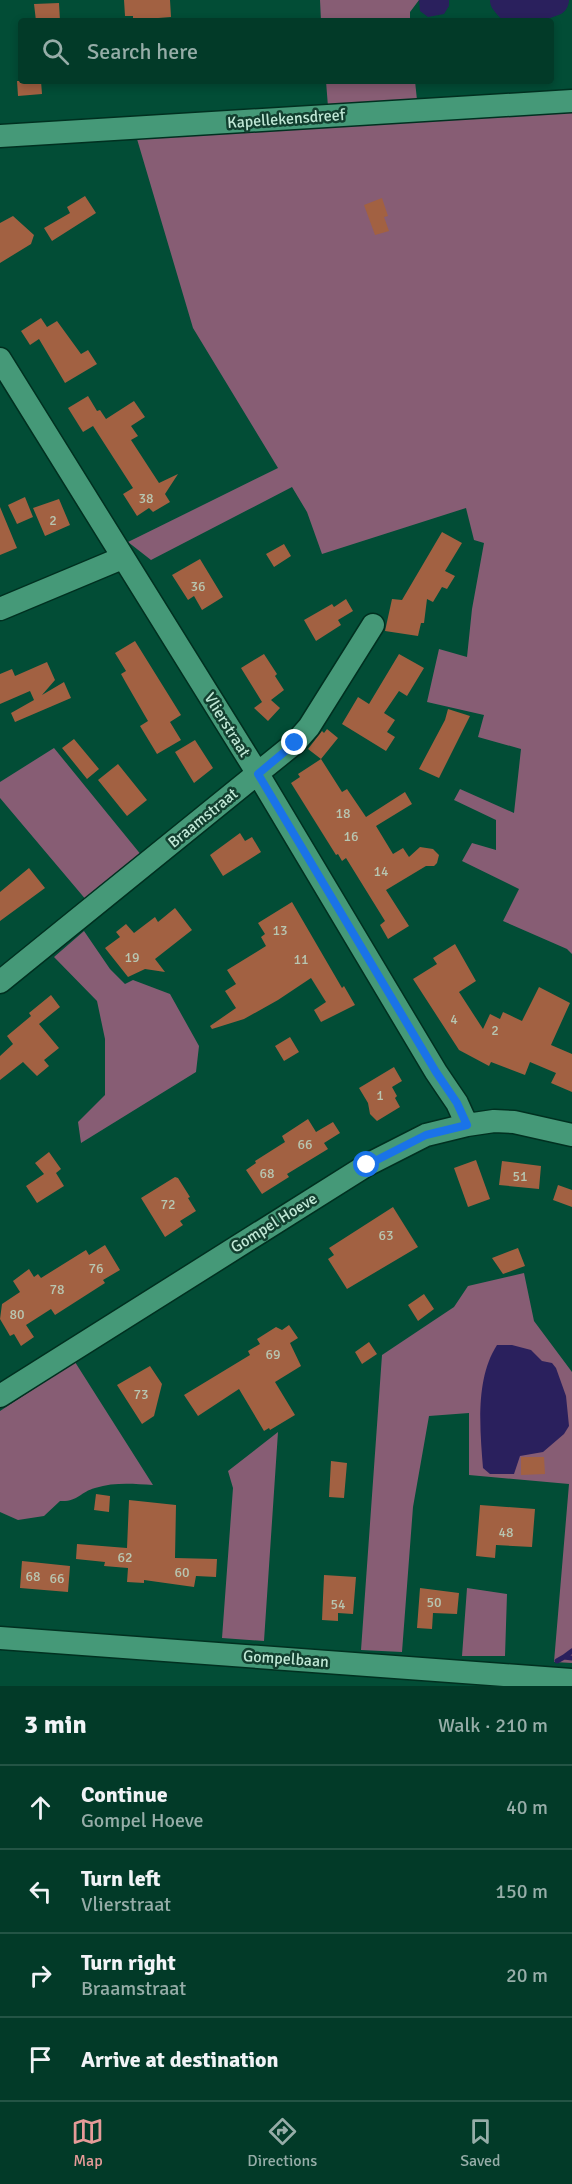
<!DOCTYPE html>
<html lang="en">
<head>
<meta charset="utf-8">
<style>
	body { margin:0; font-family:Signika,sans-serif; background:#0c4130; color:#f1f3f6 }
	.stop { position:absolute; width:18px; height:18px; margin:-14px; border:4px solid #1a73e8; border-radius:50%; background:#fff }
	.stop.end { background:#1a73e8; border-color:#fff; box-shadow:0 2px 6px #0008 }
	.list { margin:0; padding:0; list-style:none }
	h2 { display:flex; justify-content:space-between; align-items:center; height:78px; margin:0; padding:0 24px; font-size:26px }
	h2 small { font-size:20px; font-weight:400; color:#96ada8 }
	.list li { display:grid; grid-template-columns:39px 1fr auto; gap:18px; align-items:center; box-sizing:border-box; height:84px; padding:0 24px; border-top:2px solid #235445 }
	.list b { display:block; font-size:22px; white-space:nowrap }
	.list p { margin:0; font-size:20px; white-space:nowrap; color:#96ada8 }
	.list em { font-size:20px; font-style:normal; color:#96ada8 }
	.icon { flex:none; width:33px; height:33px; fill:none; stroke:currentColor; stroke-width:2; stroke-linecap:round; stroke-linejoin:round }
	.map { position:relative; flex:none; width:572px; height:1686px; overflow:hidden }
	.search { position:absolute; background:#023a28; box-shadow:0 3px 9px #0003; left:18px; right:18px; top:18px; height:66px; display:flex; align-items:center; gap:15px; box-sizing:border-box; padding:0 21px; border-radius:6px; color:#96ada8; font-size:22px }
	.sheet { height:414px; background:#023a28 }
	nav { display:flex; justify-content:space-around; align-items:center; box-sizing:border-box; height:84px; border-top:2px solid #235445; background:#023a28; font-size:16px; color:#96ada8 }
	nav a { display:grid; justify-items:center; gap:3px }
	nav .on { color:#e69b98 }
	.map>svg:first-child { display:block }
	.green { fill:#875d74 }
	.water { fill:#2a205d }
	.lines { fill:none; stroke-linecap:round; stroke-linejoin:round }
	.stream { stroke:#2a205d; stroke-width:5 }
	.river { stroke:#2a205d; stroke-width:32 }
	.building { fill:#a26142 }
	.minor-casing { stroke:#003020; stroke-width:25 }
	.minor { stroke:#459978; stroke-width:22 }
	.route { stroke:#1a73e8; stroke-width:8 }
	.labels { text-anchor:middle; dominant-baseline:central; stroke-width:5; stroke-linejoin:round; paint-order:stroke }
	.number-label { font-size:14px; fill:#b8c6b1 }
	.street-label { font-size:16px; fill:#c0e8d6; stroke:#123f2f }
</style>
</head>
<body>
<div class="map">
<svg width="572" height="1686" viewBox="0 0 572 1686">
	<rect width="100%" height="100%" fill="#024d36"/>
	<!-- green -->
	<path class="green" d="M320 0H419L410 12V21H321Z
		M326 81H415L417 100 328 107Z
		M572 112V954L567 949 503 921 519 889 462 861 472 843 496 850V820L454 800 460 789 514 813 521 749 478 737 484 715 427 702 439 649 467 657 472 609 484 543 474 540 466 508 322 554 307 512 292 487 151 560 128 542 278 468 193 328 137 139Z
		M54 748 142 856 87 901 0 798V782Z
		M84 931 110 969 125 984 133 980 170 994 199 1046 196 1072 81 1143 78 1122 105 1095V1039L97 1001 54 957Z
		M524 1273 534 1321 572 1372V1663L554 1662 569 1484 469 1475V1413L429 1416 413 1507 402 1652 361 1650 382 1355 454 1307 468 1286Z
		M75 1362 153 1485C133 1484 115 1482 95 1488 80 1492 78 1502 60 1501L44 1516 18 1520 0 1512V1411Z
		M278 1432 264 1641 222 1638 233 1488 228 1471Z
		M467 1588 507 1594 505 1656H462Z"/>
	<!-- water -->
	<path class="water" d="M419 0H449V6L444 14 428 17 420 11Z
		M497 1345H512L531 1350 542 1361 552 1363 556 1368 566 1396 569 1426 564 1434 543 1452 520 1456 514 1474H490L483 1468C480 1430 475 1379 497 1345Z"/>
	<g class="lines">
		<!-- stream -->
		<path class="stream" d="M564 1657 572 1651
			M557 1661 564 1657 572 1658"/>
		<!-- river -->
		<path class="river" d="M506 0 510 5 542 4 553 0"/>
	</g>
	<!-- building -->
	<path class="building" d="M124 0H170L171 17 133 20V16H125Z
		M59 3 60 21H36L34 4Z
		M17 81H41L42 94 18 96Z
		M85 196 96 213 52 241 44 228 70 213 67 207Z
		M382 198 388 216 384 217 389 231 375 235 364 205Z
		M13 216 34 235 31 244 0 263V223Z
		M41 318 47 327 57 321 81 354 88 350 97 364 65 383 39 339 30 345 21 331Z
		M88 396 97 411 100 410 106 419 134 401 145 417 131 426 138 436 131 440 159 483 178 474 165 494 170 502 153 512 149 508 137 516 123 494 133 488 93 426 83 432 68 408Z
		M25 497 33 517 17 524 8 505Z
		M59 499 70 525 45 536 33 508Z
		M0 507 17 548 0 555Z
		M442 532 462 543 445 571 455 576 447 589 442 587 433 602 427 599 424 623H421L418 636 385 631 392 599 402 600Z
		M284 544 291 556 274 567 266 554Z
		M200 559 223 597 202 610 194 596 188 600 172 575Z
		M346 599 353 611 338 620 341 625 316 641 304 620 332 604 334 607Z
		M135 641 181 715 170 722 181 740 157 754 140 726 148 721 126 683 121 674 126 671 115 653Z
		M264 654 277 674 275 676 284 690 271 700 280 708 268 721 254 708 262 702 241 668Z
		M399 654 424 668 407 696 399 691 384 713 395 720 387 732 395 737 386 751 342 724 358 697 369 704Z
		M47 662 55 680 42 695 64 682 71 698 15 722 11 713 34 700 30 691 0 704V674L12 669 15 676Z
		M448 709 470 716 439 778 419 769 445 720Z
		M327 729 338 738 321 759 308 749 322 731 324 733Z
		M74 739 99 769 87 779 62 748Z
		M195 740 213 768 194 783 175 752Z
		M321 759 342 792 347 789 366 817 405 792 412 804 376 826 393 854 403 848 409 857 420 847 433 849 439 855 437 863 434 866H426L386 890 409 926 388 939 380 925 385 921 346 858 342 861 338 854 336 855 291 783 300 777 298 774Z
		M118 764 147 800 127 816 98 780Z
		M240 833 245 841 252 837 261 852 223 876 210 855Z
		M29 868 45 888 0 921V892Z
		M292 902 342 988 344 986 355 1005 321 1022 314 1010 326 1002 311 978 278 1000 244 1019 212 1029 210 1026 236 1008 225 991 236 984 227 970 266 946 261 937 265 934 258 923Z
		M175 908 192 930 155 959 165 972 145 969 128 977 105 948 120 937 116 932 126 924 134 933 155 917 158 922Z
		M455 944 476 981 459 992 483 1029 490 1014 500 1019 503 1012 522 1021 539 987 570 1003 551 1045 572 1054V1092L551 1083 556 1073 530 1062 525 1075 491 1062 489 1066 459 1050 413 979 437 964 433 958Z
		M51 995 60 1007 39 1024 59 1048 44 1060 49 1066 37 1076 23 1062 0 1080V1056L13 1044 7 1036 31 1016 29 1013Z
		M290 1037 299 1052 284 1061 275 1046Z
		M394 1067 402 1081 392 1087 397 1096 395 1098 400 1107 377 1121 370 1114 368 1103 359 1088Z
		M308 1119 316 1132 333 1122 340 1133 324 1143 328 1149 287 1174 289 1177 262 1194 246 1170 256 1163 255 1161 285 1142 282 1136Z
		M49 1152 61 1169 56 1173 64 1186 37 1203 26 1186 44 1174 35 1163Z
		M476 1160 490 1199 468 1207 454 1168Z
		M502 1161 541 1166 539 1189 499 1185Z
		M175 1177 178 1178 190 1197 188 1198 196 1211 180 1221 183 1225 165 1237 141 1198Z
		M558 1185 572 1190V1207L553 1200Z
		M393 1207 418 1247 347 1289 328 1259 334 1255 329 1248Z
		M105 1245 120 1270 103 1280 105 1283 55 1315 51 1309 26 1325 34 1337 21 1346 14 1334 10 1336 0 1319 2 1304 20 1292 13 1281 29 1269 34 1277 38 1274 41 1278 86 1250 89 1255Z
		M518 1248 525 1266 503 1274 492 1258Z
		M424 1294 434 1309 418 1321 408 1305Z
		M289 1325 298 1338 290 1343 301 1366 275 1382 295 1415 270 1430 269 1428 264 1431 239 1389 198 1416 184 1395 250 1355 248 1351 260 1344 257 1339 276 1327 282 1330Z
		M369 1342 377 1354 362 1364 355 1352Z
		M150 1366 162 1384 154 1416 142 1424 117 1385Z
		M521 1457H544L545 1474 521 1475Z
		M331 1461 347 1463 344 1498 329 1497Z
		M96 1494 110 1496 109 1512 94 1510Z
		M129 1500 176 1505 175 1558 217 1559 216 1577 196 1576 194 1587 144 1580V1583L127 1582 128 1568 104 1566 105 1562 76 1559 77 1544 127 1548Z
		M480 1505 535 1509 532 1547 496 1545 495 1558 476 1556Z
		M22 1561 70 1566 68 1592 20 1588Z
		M324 1575 356 1577 353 1614 338 1613V1621L322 1620Z
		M420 1588 459 1593 457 1614 433 1613 432 1629 417 1628Z"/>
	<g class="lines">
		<defs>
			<path id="minor" d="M0 136 572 101
				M0 359 258 774 436 1072 457 1103 467 1125
				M0 609 122 558
				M0 982 295 743 309 727 373 625
				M0 1396 367 1165 426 1135 467 1125 494 1121 514 1122 572 1135
				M0 1638 572 1680"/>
		</defs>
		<!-- minor casing -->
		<use href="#minor" class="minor-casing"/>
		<!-- minor -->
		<use href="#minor" class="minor"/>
	</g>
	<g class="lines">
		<!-- route -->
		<path class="route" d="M295 743 258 774 436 1072 457 1103 467 1125 426 1135 367 1165"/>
	</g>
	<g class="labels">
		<!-- number labels -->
		<g class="number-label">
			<text x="146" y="498">38</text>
			<text x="53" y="520">2</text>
			<text x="198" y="586">36</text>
			<text x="343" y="813">18</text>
			<text x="351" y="836">16</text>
			<text x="381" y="871">14</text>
			<text x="280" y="930">13</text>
			<text x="132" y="957">19</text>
			<text x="301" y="959">11</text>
			<text x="454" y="1019">4</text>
			<text x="495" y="1030">2</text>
			<text x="380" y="1095">1</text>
			<text x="305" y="1144">66</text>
			<text x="267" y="1173">68</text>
			<text x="520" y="1176">51</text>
			<text x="168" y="1204">72</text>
			<text x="386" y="1235">63</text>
			<text x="96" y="1268">76</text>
			<text x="57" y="1289">78</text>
			<text x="17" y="1314">80</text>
			<text x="273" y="1354">69</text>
			<text x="141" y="1394">73</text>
			<text x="506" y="1532">48</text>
			<text x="125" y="1557">62</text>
			<text x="182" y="1572">60</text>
			<text x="33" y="1576">68</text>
			<text x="57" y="1578">66</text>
			<text x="434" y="1602">50</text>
			<text x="338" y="1604">54</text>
		</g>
		<!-- street labels -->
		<g class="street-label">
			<text transform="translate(286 119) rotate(-4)">Kapellekensdreef</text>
			<text transform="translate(227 725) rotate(58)">Vlierstraat</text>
			<text transform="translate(203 818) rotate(-39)">Braamstraat</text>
			<text transform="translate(274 1223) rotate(-32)">Gompel Hoeve</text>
			<text transform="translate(286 1659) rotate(4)">Gompelbaan</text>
		</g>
	</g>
</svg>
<div class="stop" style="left:367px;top:1165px"></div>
<div class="stop end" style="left:295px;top:743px"></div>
<div class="search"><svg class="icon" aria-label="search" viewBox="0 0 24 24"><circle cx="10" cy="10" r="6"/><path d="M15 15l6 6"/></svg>Search here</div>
</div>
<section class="sheet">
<h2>3 min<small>Walk · 210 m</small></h2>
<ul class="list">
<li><svg class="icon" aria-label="ahead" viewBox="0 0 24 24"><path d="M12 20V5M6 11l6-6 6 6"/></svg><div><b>Continue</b><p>Gompel Hoeve</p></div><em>40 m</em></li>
<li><svg class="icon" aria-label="left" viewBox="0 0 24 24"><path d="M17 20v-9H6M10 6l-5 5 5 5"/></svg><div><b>Turn left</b><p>Vlierstraat</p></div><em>150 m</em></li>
<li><svg class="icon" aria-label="right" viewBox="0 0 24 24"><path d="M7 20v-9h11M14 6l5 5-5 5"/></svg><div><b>Turn right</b><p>Braamstraat</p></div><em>20 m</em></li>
<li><svg class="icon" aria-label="arrive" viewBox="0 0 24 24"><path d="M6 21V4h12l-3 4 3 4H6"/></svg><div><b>Arrive at destination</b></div></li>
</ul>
</section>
<nav>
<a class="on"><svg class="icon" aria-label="map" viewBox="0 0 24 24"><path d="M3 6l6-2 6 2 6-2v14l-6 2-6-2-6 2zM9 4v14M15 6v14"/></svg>Map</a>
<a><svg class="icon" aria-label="directions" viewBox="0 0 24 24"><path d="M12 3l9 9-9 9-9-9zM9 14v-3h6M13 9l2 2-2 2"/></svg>Directions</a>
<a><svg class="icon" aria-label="saved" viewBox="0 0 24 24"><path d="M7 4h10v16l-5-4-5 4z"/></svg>Saved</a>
</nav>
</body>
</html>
